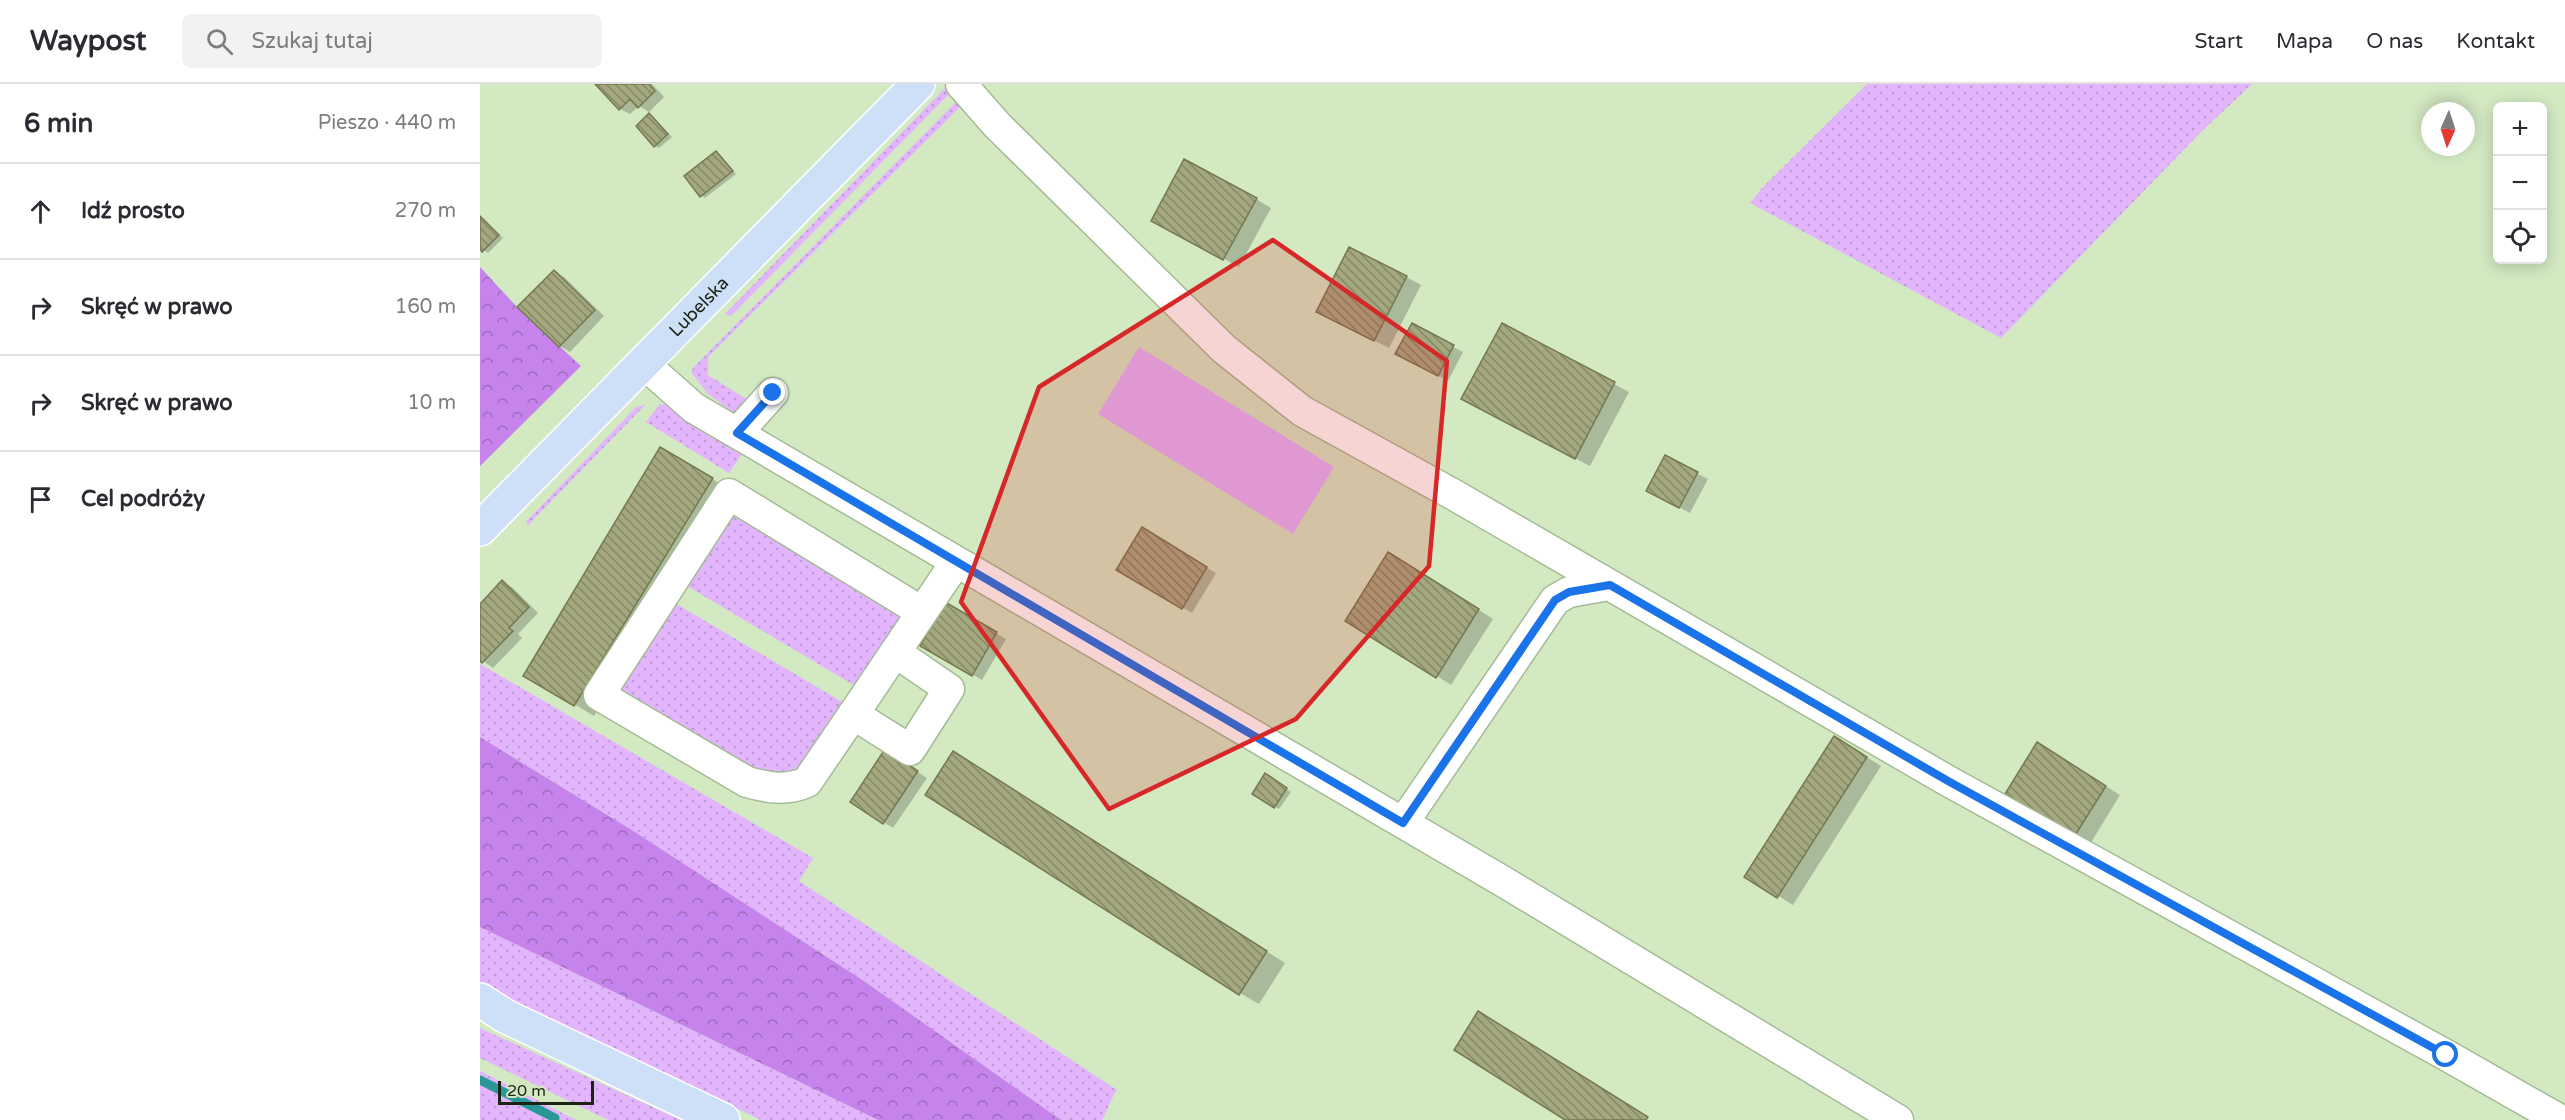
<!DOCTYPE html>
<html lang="pl">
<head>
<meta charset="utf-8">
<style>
	body { margin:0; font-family:"Varela Round",sans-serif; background:#f2f2f3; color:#2b2b33 }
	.controls { position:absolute; right:18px; top:18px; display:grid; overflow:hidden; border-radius:9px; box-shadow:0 3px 15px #0003 }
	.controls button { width:54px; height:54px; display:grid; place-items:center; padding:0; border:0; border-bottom:2px solid #e1e1e2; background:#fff; color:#2b2b33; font:30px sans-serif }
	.compass { position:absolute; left:1941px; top:18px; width:54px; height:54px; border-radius:50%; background:#fff; box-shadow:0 3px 15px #0003; rotate:183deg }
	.scale { position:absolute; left:18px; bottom:15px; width:96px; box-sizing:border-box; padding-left:6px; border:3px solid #1b2315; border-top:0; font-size:16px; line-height:21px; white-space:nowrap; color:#1b2315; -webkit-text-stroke:4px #d2e9c2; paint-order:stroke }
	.stop { position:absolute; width:18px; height:18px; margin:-14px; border:4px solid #1a73e8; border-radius:50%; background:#fff }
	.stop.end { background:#1a73e8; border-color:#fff; box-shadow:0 2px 6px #0008 }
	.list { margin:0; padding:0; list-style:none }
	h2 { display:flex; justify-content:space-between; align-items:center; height:78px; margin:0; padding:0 24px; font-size:26px }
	h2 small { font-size:20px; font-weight:400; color:#7c7c81 }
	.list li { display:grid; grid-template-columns:39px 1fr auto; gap:18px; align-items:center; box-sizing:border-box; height:96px; padding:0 24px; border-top:2px solid #e1e1e2 }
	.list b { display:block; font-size:22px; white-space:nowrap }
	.list em { font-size:20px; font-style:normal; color:#7c7c81 }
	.icon { flex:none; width:33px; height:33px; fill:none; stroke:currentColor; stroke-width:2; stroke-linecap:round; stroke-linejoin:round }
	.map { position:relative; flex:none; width:2085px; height:1036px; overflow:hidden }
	header { display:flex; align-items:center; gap:36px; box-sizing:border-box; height:84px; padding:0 30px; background:#fff; border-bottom:2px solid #e1e1e2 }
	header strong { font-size:28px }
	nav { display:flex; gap:33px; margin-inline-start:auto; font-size:21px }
	.search { width:420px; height:54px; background:#f2f2f3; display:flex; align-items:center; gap:15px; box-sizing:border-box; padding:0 21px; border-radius:9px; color:#7c7c81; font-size:22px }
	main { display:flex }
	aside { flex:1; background:#fff }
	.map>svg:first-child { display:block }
	.grass { fill:url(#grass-dots) }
	.forest { fill:url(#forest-crowns) }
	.pitch { fill:#e2b5fd }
	.shadow { fill:#0003 }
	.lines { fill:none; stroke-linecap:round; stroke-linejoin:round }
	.stream { stroke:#279895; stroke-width:9 }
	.building { fill:url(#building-back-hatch); stroke:#757850; stroke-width:1.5 }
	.minor-casing { stroke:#a5bb96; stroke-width:33 }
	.major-casing { stroke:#fff; stroke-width:36 }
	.minor { stroke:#fff; stroke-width:30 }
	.major { stroke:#cee0f7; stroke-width:33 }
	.route { stroke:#1a73e8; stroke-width:8 }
	.marked { fill:#d62828; fill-opacity:0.2; stroke:#d62828; stroke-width:4.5; stroke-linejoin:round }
	.labels { text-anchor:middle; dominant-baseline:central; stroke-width:6; stroke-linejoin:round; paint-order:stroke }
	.street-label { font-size:18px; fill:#1b2315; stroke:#d2e9c2 }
</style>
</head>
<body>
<header>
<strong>Waypost</strong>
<div class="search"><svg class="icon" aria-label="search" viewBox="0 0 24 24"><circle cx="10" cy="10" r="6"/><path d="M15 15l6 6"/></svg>Szukaj tutaj</div>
<nav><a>Start</a><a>Mapa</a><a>O nas</a><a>Kontakt</a></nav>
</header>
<main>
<aside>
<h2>6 min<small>Pieszo · 440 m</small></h2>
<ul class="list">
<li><svg class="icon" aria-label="ahead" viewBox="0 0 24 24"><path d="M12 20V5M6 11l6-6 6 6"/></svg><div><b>Idź prosto</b></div><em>270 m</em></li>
<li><svg class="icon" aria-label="right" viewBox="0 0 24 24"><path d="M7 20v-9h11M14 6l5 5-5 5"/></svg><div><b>Skręć w prawo</b></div><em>160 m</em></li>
<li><svg class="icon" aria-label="right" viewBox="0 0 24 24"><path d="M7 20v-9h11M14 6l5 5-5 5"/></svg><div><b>Skręć w prawo</b></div><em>10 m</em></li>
<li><svg class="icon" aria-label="arrive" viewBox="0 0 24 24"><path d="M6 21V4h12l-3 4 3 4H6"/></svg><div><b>Cel podróży</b></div></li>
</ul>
</aside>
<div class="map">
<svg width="2085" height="1036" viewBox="0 0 2085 1036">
	<defs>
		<pattern id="grass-dots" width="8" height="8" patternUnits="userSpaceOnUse" patternTransform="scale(1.5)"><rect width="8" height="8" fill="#e2b5fd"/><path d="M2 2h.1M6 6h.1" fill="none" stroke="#c19bd8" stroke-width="1.8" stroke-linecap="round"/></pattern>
		<pattern id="forest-crowns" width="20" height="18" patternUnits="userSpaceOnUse" patternTransform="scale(1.5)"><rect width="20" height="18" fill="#c683eb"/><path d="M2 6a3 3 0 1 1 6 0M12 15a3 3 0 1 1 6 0" fill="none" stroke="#a06bbd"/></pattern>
		<pattern id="building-back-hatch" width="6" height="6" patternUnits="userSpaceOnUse" patternTransform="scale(1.5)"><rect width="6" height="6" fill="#a4a87e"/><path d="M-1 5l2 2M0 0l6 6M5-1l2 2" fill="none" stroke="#858866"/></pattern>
	</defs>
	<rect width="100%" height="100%" fill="#d2e9c2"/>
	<!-- grass -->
	<path class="grass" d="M1387 0H1772L1723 46 1521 254 1270 119 1283 103Z
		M465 4 470 9 251 232 245 230Z
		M479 15 484 19 228 273V291L271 318 258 332 227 309 211 288 214 283Z
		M180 320 188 321 266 364 249 389 166 338Z
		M165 321 48 441 46 438 156 323Z
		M250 417 425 526 377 603 202 499Z
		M193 518 364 619 320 685 308 691 272 687 130 607Z
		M0 580 333 774 319 797 637 1006C630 1016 628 1026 622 1036H581L384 897 155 748 0 653Z
		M0 843 398 1036H281L23 913 0 901Z
		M0 944 201 1036H128L0 974Z
		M0 987 96 1036H0Z"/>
	<!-- forest -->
	<path class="forest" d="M0 183 37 223 101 282 0 382Z
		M0 653 155 748 384 897 581 1036H398L0 843Z"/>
	<!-- pitch -->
	<path class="pitch" d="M659 263 854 383 813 450 618 330Z"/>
	<!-- shadow -->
	<path class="shadow" d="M117 0H172L184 13 169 28 159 22 150 30 140 25Z
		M170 31 192 53 179 64 175 62Z
		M237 68 256 90 225 114 221 111Z
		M776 115 791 124 759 183 688 145Z
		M0 132 23 154 8 169 0 163Z
		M74 188 84 193 124 232 90 268 80 262 40 223Z
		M926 193 941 201 909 264 853 236Z
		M1022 241 1149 308 1110 382 998 323Z
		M973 263 983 268 968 297 927 275Z
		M181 365 251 406 114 632 45 591Z
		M1185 373 1228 395 1210 429 1178 412Z
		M663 445 736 489 712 529 638 485Z
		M924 478 1013 535 971 601 957 592Z
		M23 498 33 504 58 529 38 550 42 554 13 584 0 575V522Z
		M466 520 526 555 502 596 442 561Z
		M1369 662 1401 682 1313 821 1266 792Z
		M1573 669 1640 711 1610 760 1527 710Z
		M415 673 447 694 413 744 403 738Z
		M493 680 805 879 779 920 760 909Z
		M786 691 811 708 799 725 774 709Z"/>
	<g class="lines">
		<!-- stream -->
		<path class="stream" d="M0 996 75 1034"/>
	</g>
	<!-- building -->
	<path class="building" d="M115 0H169L175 7 158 24 150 15 139 26Z
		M169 29 188 50 174 63 156 42Z
		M236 67 253 87 220 113 204 92Z
		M704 75 777 114 743 176 671 137Z
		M0 132 19 151 2 168 0 165Z
		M869 163 927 192 894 257 836 228Z
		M74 186 115 226 79 263 37 223Z
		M932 239 974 261 958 292 915 270Z
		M1022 239 1135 298 1095 375 981 315Z
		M180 363 233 394 94 622 43 592Z
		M1185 371 1218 388 1199 424 1166 407Z
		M662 443 727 483 702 525 636 486Z
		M908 468 999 525 956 594 865 537Z
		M22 496 49 523 29 544 33 547 2 579 0 577V520Z
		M465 518 517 548 492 592 440 562Z
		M1354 652 1387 673 1297 814 1264 793Z
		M1557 658 1626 702 1594 753 1525 710Z
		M405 665 438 687 403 740 370 718Z
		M473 667 787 867 759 911 445 711Z
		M785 689 807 704 794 724 772 710Z
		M998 927 1168 1033 1166 1036H1085L974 966Z"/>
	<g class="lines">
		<defs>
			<path id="minor" d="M481 0 517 41 744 265 822 327 976 412 1468 697 1966 971 2080 1036
				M163 279 214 324 1024 798 1418 1036
				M257 349 293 309
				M442 528 249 410 119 611 267 698C288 704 307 707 327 698 377 625 427 551 476 478
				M373 630 430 666 469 605 415 568
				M923 739 1075 516 1089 508 1129 501"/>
			<g id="major">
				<path id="s1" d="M0 445 438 0"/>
				<path d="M0 916 25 932 243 1036"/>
			</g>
		</defs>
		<!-- minor casing -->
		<use href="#minor" class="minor-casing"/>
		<!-- major casing -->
		<use href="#major" class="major-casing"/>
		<!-- minor -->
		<use href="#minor" class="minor"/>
		<!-- major -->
		<use href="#major" class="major"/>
	</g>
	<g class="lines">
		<!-- route -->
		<path class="route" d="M293 309 257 349 923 739 1075 516 1089 508 1130 501 1468 697 1966 971"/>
	</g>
	<!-- marked area -->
	<path class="marked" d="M793 156 967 277 949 482 816 635 629 725 481 518 559 303Z"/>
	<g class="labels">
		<!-- street labels -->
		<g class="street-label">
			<text stroke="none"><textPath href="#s1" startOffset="312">Lubelska</textPath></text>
		</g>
	</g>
</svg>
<div class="controls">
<button>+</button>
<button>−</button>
<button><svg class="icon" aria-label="locate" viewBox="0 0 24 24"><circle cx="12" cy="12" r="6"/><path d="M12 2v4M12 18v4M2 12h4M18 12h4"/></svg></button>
</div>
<svg class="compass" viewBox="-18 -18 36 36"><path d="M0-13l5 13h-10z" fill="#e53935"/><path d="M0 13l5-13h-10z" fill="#7c7c81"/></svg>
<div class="scale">20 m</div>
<div class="stop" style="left:1966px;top:971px"></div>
<div class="stop end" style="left:293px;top:309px"></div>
</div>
</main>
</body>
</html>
